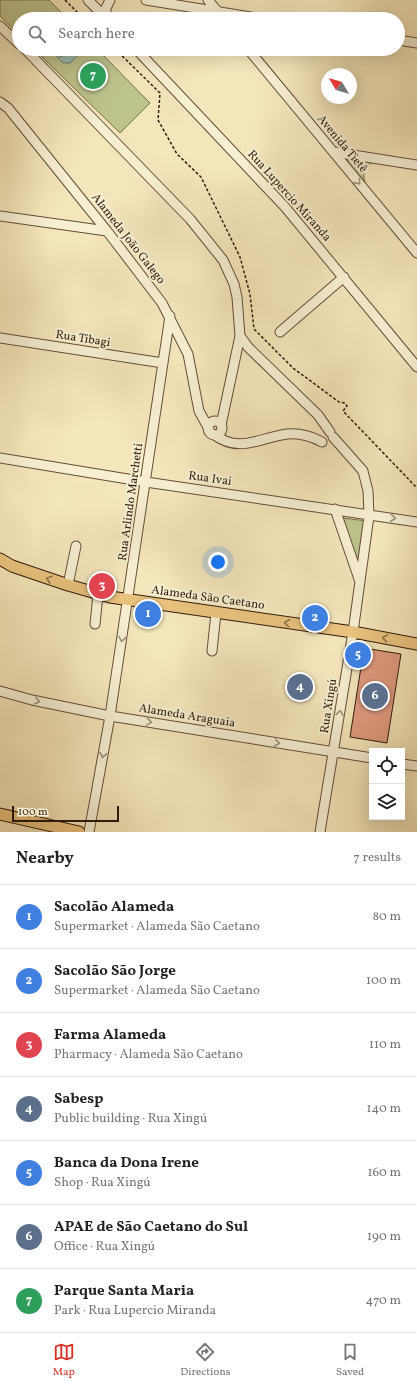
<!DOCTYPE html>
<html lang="en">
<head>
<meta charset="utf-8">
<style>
	body { margin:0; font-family:Vollkorn,serif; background:#f2f2f2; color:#222 }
	.controls { position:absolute; right:12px; bottom:12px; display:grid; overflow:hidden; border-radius:0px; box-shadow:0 4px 16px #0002 }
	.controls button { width:36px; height:36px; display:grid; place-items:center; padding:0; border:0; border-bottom:1px solid #e0e0e0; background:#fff; color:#222; font:20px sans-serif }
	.compass { position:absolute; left:321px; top:68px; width:36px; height:36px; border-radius:50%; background:#fff; box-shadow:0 4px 16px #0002; rotate:308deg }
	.scale { position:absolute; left:12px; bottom:10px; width:107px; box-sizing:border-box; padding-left:4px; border:2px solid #301b0d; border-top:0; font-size:11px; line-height:14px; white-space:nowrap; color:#301b0d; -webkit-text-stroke:3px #f8efd3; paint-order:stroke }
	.you { position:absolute; left:218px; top:562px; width:14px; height:14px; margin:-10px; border:3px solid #fff; border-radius:50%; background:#1a73e8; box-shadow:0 0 0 6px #1a73e833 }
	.badge { display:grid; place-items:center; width:26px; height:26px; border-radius:50%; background:#d93025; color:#fff; font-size:13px; font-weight:700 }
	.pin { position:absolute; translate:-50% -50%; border:2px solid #fff; box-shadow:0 1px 4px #0006 }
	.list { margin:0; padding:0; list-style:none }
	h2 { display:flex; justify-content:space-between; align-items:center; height:52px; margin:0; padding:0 16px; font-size:17px }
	h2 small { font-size:13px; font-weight:400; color:#767676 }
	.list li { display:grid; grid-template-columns:26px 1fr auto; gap:12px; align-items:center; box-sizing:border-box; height:64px; padding:0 16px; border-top:1px solid #e0e0e0 }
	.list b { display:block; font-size:15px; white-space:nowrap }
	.list p { margin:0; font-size:13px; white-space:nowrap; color:#767676 }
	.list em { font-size:13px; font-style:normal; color:#767676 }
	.icon { flex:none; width:22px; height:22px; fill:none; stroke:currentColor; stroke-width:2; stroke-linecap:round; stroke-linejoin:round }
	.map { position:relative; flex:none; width:417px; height:832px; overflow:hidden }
	.search { position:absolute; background:#fff; box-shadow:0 4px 16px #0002; left:12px; right:12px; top:12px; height:44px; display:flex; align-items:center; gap:10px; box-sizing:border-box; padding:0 14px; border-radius:22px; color:#767676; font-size:15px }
	.sheet { height:500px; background:#fff }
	nav { display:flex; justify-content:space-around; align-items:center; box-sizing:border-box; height:56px; border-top:1px solid #e0e0e0; background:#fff; font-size:11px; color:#767676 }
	nav a { display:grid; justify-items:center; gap:2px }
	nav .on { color:#d93025 }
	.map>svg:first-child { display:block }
	.green { fill:#bec48e; stroke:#77704e }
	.water { fill:#9cbfb4; stroke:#717d71 }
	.building { fill:#e09a80; stroke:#301b0d }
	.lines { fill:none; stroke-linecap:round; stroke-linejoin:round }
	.minor-casing { stroke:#614e38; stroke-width:11 }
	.major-casing { stroke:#301b0d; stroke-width:13 }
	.path { stroke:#301b0d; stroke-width:1.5; stroke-dasharray:3 2; stroke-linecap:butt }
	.minor { stroke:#f8efd3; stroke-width:9 }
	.major { stroke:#eac37e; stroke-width:11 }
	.oneway { stroke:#9e907a }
	.oneway2 { stroke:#8d6f46 }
	.labels { text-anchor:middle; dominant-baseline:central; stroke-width:4; stroke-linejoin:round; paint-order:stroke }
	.street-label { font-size:12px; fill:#301b0d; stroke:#f8efd3 }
</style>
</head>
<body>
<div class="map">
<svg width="417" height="832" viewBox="0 0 417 832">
	<rect width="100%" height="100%" fill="#f4e6bb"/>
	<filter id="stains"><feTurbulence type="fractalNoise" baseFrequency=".005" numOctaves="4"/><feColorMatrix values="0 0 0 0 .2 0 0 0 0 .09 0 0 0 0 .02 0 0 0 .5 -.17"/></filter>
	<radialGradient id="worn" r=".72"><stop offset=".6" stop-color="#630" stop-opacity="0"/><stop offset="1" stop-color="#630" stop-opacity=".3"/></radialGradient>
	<!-- green -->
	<path class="green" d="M0 0H49L68 19H19V34L0 16Z
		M34 49H97L150 103 120 133Z
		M346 160 373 162C365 166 362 173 365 182Z
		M343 518 367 521 360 575Z"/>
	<!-- water -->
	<path class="water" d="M72 49H80L81 52 70 63H63L53 53 56 51 60 57 71 52Z"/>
	<!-- building -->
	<path class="building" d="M364 648 401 654 387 743 350 737Z"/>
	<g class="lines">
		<defs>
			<path id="minor" d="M88 0 107 19
				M146 0 264 19
				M208 0 224 19
				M106 17V8L110 0
				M0 26 19 44
				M398 40 417 43
				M25 49 190 219 223 260 234 284 237 297 240 336 221 425
				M136 49 285 207 417 367
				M248 49 417 253
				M0 102 8 108 107 231 162 303 188 354 199 411 209 429
				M334 152 417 165
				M0 216 107 231
				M280 332 344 277
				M240 336 248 347 318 415 330 432
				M0 338 163 363
				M208 428a7 7 0 1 1 14 0a7 7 0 1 1-14 0Z
				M213 434C240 454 258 438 287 434 299 433 311 436 322 442
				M0 458 146 482 417 522
				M335 509 360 582
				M68 585 76 546
				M95 624 98 594
				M212 651 216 613
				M0 691 32 700 110 716 372 758
				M402 764 417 766
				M89 832 110 716 170 316
				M320 832 353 632 369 516 368 491 363 471 333 437"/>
			<path id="major" d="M0 559 12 566 68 585 110 597 353 632 417 644
				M0 814 79 832"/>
		</defs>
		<!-- minor casing -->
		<use href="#minor" class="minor-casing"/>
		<!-- major casing -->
		<use href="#major" class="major-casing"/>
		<!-- path -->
		<path class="path" d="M65 0 84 19
			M115 49 160 93 158 120 177 154 201 177 240 257 250 294 254 329 293 368 339 402 345 403 347 406 343 411 417 488"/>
		<!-- minor -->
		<use href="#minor" class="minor"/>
		<!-- major -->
		<use href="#major" class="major"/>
	</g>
	<!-- one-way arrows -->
	<defs><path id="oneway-chevron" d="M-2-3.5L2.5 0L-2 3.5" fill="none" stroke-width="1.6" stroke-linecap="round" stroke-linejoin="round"/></defs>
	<g class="oneway">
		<use href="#oneway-chevron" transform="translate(358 182) rotate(51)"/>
		<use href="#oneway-chevron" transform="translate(393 518) rotate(6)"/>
		<use href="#oneway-chevron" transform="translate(122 639) rotate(99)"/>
		<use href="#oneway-chevron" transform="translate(37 701) rotate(12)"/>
		<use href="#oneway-chevron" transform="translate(340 713) rotate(-81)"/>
		<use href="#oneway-chevron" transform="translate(149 722) rotate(9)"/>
		<use href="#oneway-chevron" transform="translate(277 743) rotate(9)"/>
		<use href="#oneway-chevron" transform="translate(103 755) rotate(100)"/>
	</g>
	<g class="oneway2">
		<use href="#oneway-chevron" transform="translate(49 579) rotate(-161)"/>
		<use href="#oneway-chevron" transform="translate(287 623) rotate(-172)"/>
		<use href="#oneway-chevron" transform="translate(385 638) rotate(-170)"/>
	</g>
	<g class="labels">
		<!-- street labels -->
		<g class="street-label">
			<text transform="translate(342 144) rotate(50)">Avenida Tietê</text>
			<text transform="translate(289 196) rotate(48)">Rua Lupercio Miranda</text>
			<text transform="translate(128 239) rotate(52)">Alameda João Galego</text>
			<text transform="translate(83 339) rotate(9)">Rua Tibagi</text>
			<text transform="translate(210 479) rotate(8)">Rua Ivai</text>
			<text transform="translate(131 502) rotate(-82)">Rua Arlindo Marchetti</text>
			<text transform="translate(208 598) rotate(8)">Alameda São Caetano</text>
			<text transform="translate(329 706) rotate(-81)">Rua Xingú</text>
			<text transform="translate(187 716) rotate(9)">Alameda Araguaia</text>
		</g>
	</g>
	<rect width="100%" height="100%" filter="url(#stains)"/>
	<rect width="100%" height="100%" fill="url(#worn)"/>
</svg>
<div class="controls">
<button><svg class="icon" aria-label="locate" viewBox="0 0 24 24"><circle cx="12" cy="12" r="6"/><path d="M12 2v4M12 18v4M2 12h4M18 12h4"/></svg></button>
<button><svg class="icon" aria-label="layers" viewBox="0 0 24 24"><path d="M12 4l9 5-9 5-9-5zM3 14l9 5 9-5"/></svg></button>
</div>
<svg class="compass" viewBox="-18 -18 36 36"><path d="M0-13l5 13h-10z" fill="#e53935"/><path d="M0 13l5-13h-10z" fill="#767676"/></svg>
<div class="scale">100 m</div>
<div class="you"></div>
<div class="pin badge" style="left:148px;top:614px;background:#3f7fe0">1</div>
<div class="pin badge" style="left:315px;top:618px;background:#3f7fe0">2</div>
<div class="pin badge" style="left:102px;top:586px;background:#e0444e">3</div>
<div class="pin badge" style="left:300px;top:687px;background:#5c6f8a">4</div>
<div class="pin badge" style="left:358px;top:655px;background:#3f7fe0">5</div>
<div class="pin badge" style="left:375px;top:696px;background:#5c6f8a">6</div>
<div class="pin badge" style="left:93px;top:76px;background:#2e9e5b">7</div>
<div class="search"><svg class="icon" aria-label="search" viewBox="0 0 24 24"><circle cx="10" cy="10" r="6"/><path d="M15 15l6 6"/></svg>Search here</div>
</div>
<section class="sheet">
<h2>Nearby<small>7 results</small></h2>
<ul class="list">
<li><span class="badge" style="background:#3f7fe0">1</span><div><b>Sacolão Alameda</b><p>Supermarket · Alameda São Caetano</p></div><em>80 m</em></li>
<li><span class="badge" style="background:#3f7fe0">2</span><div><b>Sacolão São Jorge</b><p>Supermarket · Alameda São Caetano</p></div><em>100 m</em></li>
<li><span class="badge" style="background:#e0444e">3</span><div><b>Farma Alameda</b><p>Pharmacy · Alameda São Caetano</p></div><em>110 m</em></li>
<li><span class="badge" style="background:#5c6f8a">4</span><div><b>Sabesp</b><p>Public building · Rua Xingú</p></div><em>140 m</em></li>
<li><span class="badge" style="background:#3f7fe0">5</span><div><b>Banca da Dona Irene</b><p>Shop · Rua Xingú</p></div><em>160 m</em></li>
<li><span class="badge" style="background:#5c6f8a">6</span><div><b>APAE de São Caetano do Sul</b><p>Office · Rua Xingú</p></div><em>190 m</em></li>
<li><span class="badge" style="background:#2e9e5b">7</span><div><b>Parque Santa Maria</b><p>Park · Rua Lupercio Miranda</p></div><em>470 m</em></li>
</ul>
</section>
<nav>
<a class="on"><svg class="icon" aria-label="map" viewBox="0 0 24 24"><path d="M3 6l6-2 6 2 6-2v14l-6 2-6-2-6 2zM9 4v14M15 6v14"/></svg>Map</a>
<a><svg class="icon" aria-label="directions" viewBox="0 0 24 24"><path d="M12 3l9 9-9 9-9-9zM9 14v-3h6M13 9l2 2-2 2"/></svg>Directions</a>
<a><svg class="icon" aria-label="saved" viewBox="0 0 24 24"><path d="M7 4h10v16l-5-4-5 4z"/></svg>Saved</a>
</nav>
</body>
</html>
